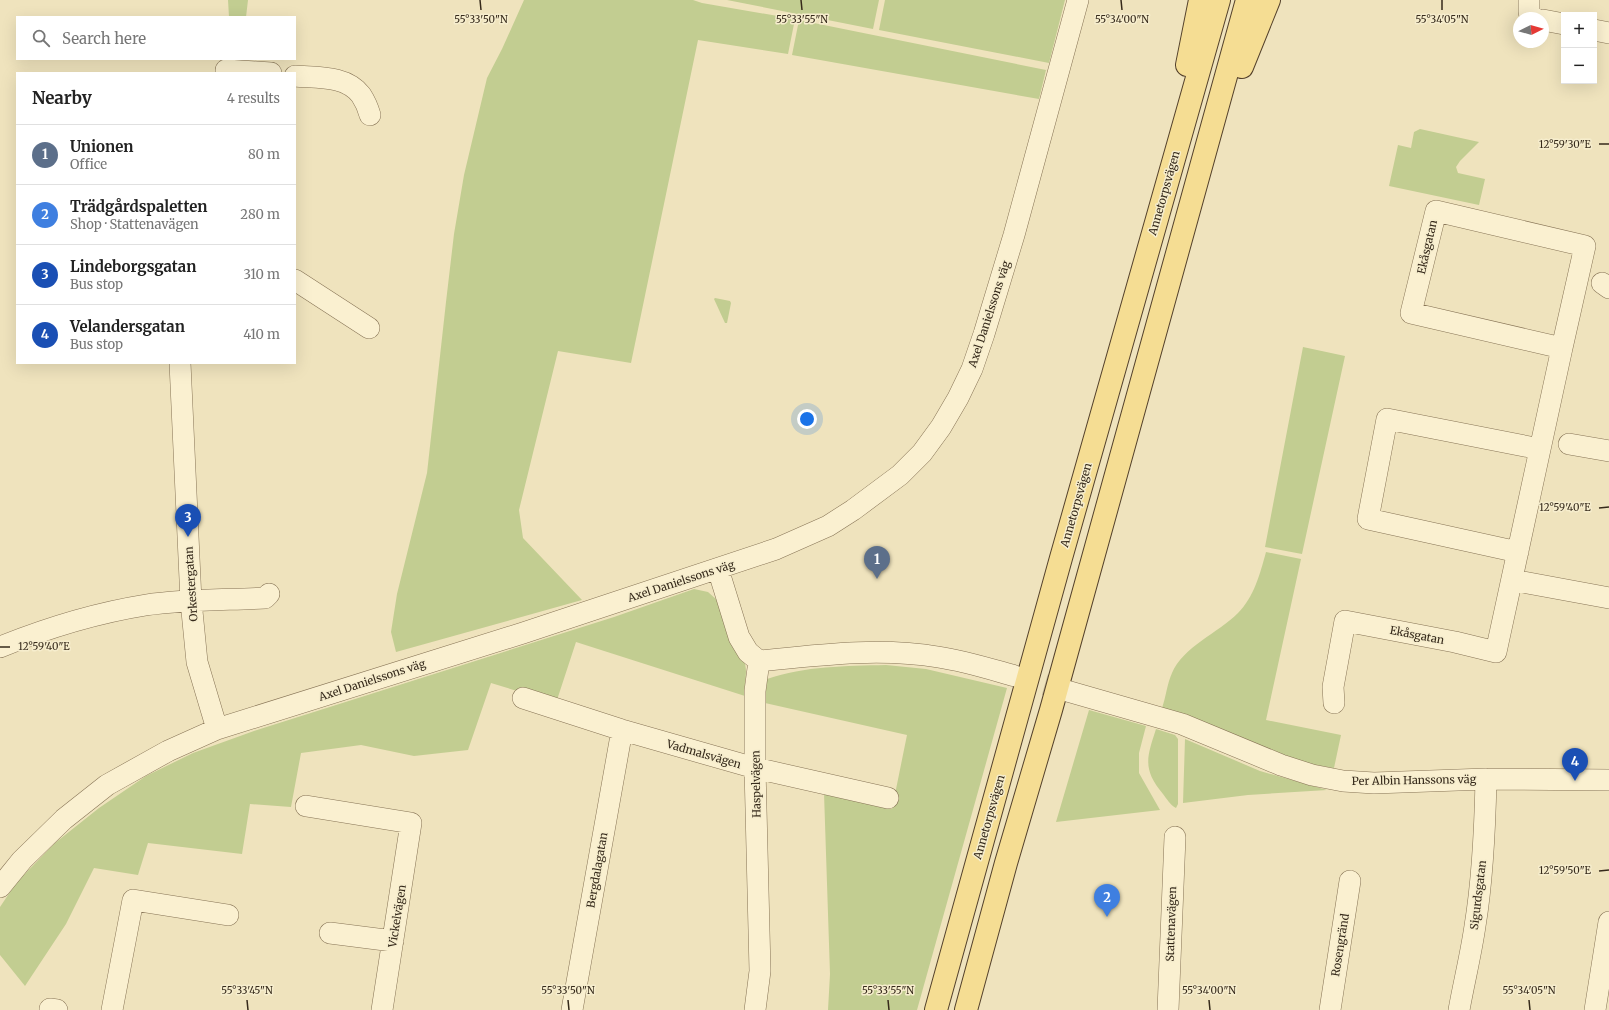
<!DOCTYPE html>
<html lang="en">
<head>
<meta charset="utf-8">
<style>
	body { margin:0; font-family:Merriweather,serif; background:#f2f2f2; color:#222 }
	.controls { position:absolute; right:12px; top:12px; display:grid; overflow:hidden; border-radius:0px; box-shadow:0 4px 16px #0002 }
	.controls button { width:36px; height:36px; display:grid; place-items:center; padding:0; border:0; border-bottom:1px solid #e0e0e0; background:#fff; color:#222; font:20px sans-serif }
	.compass { position:absolute; left:1513px; top:12px; width:36px; height:36px; border-radius:50%; background:#fff; box-shadow:0 4px 16px #0002; rotate:85deg }
	.you { position:absolute; left:807px; top:419px; width:14px; height:14px; margin:-10px; border:3px solid #fff; border-radius:50%; background:#1a73e8; box-shadow:0 0 0 6px #1a73e833 }
	.badge { display:grid; place-items:center; width:26px; height:26px; border-radius:50%; background:#111827; color:#fff; font-size:13px; font-weight:700 }
	.pin { position:absolute; translate:-50% -33px; filter:drop-shadow(0 1px 2px #0008) }
	.pin::after { content:''; position:absolute; top:21px; width:14px; height:12px; background:inherit; clip-path:polygon(0 0,100% 0,50% 100%) }
	.list { margin:0; padding:0; list-style:none }
	h2 { display:flex; justify-content:space-between; align-items:center; height:52px; margin:0; padding:0 16px; font-size:17px }
	h2 small { font-size:13px; font-weight:400; color:#767676 }
	.list li { display:grid; grid-template-columns:26px 1fr auto; gap:12px; align-items:center; box-sizing:border-box; height:60px; padding:0 16px; border-top:1px solid #e0e0e0 }
	.list b { display:block; font-size:15px; white-space:nowrap }
	.list p { margin:0; font-size:13px; white-space:nowrap; color:#767676 }
	.list em { font-size:13px; font-style:normal; color:#767676 }
	.icon { flex:none; width:22px; height:22px; fill:none; stroke:currentColor; stroke-width:2; stroke-linecap:round; stroke-linejoin:round }
	.map { position:relative; flex:none; width:1609px; height:1010px; overflow:hidden }
	.search { position:absolute; background:#fff; box-shadow:0 4px 16px #0002; left:16px; top:16px; width:280px; height:44px; display:flex; align-items:center; gap:10px; box-sizing:border-box; padding:0 14px; border-radius:0px; color:#767676; font-size:15px }
	.panel { position:absolute; background:#fff; box-shadow:0 4px 16px #0002; left:16px; top:72px; width:280px; height:292px; border-radius:0px }
	.map>svg:first-child { display:block }
	.green { fill:#c2cd91 }
	.lines { fill:none; stroke-linecap:round; stroke-linejoin:round }
	.minor-tunnel { stroke:#cabe9d; stroke-width:21; stroke-dasharray:21 10; stroke-linecap:butt }
	.minor-casing { stroke:#877456; stroke-width:22 }
	.major-casing { stroke:#54412b; stroke-width:24 }
	.minor { stroke:#faf0d0; stroke-width:21 }
	.major { stroke:#f5dd93; stroke-width:22 }
	.ticks { fill:none; stroke:#362a1b; stroke-width:1.5 }
	.labels { text-anchor:middle; dominant-baseline:central; stroke-width:3; stroke-linejoin:round; paint-order:stroke }
	.street-label { font-size:11px; fill:#362a1b; stroke:#f6edcd }
	.ticks-label { font-size:10px; text-anchor:middle; fill:#362a1b; stroke:#f6edcd; stroke-width:3; stroke-linejoin:round; paint-order:stroke }
</style>
</head>
<body>
<div class="map">
<svg width="1609" height="1010" viewBox="0 0 1609 1010">
	<rect width="100%" height="100%" fill="#efe3bd"/>
	<!-- green -->
	<path class="green" d="M228 0H248L246 17H229Z
		M524 0H693L702 3 795 19 788 54 698 40 631 363 558 351 519 510 523 538 582 600 396 652 391 632 397 594 427 473 446 302 454 234 464 175 487 78 502 49Z
		M727 0H879L873 29Z
		M885 0H1065L1049 63 879 30Z
		M799 20 1046 70 1039 99 792 55Z
		M1420 129 1479 142 1460 161 1456 167 1458 173 1485 179 1479 205 1389 186 1398 145 1411 148 1414 132Z
		M715 298 730 301 731 303 727 323H725L714 299Z
		M1303 347 1345 356 1302 554 1265 547Z
		M1266 552 1301 559 1266 720 1341 735 1334 768 1302 763 1162 708C1166 697 1167 684 1172 673 1183 647 1218 633 1238 613 1254 597 1260 574 1266 552Z
		M694 589 708 592 717 600 745 664C748 675 743 685 745 696L576 642 556 703 491 683 468 750 414 756 361 745 301 753 291 807 250 804 242 854 148 843 138 875 94 868 66 924 25 986 0 955V907L16 883 55 843 99 808 146 776 193 753 257 730 614 617Z
		M886 665 926 669 1007 688 917 1010H828L830 974 824 793 892 809 907 735 765 703 767 679C805 666 846 666 886 665Z
		M1089 710 1146 726 1139 753V773L1160 810 1056 822Z
		M1156 729 1175 735 1178 739V804L1176 808C1170 805 1167 799 1163 794 1142 769 1147 757 1156 729Z
		M1185 739 1260 771 1327 790 1248 795 1183 803Z"/>
	<g class="lines">
		<!-- minor-tunnel -->
		<path class="minor-tunnel" d="M1015 676 1067 691"/>
		<defs>
			<path id="minor" d="M1529 0V12L1534 18
				M1543 20 1564 24
				M1594 30 1609 33
				M226 73V70L271 73
				M295 76C317 78 346 75 361 95 365 101 368 108 370 115
				M1436 211 1585 246 1562 348 1411 313Z
				M295 280 369 328
				M1602 283 1609 288
				M180 363 191 601 197 662 217 729
				M1569 444 1609 451
				M1518 552 1368 519 1387 419 1540 449
				M718 569 739 637 748 652 759 661
				M1512 580 1609 598
				M0 647C47 628 96 613 146 605 185 599 226 600 265 598L269 594
				M759 661C818 655 879 647 938 657 965 661 990 669 1015 676
				M1067 691 1182 724 1281 765 1312 775 1343 781 1374 783 1486 779 1609 780
				M523 698 622 730 755 768 888 798
				M1334 703 1333 687 1345 621 1455 642 1496 652 1562 348
				M306 806 411 823 382 1010
				M0 887 22 860 64 819 107 785 168 751 217 729 523 633 776 549 828 526 853 510 900 475 922 453 941 427 958 398 972 369 984 334 1014 235 1078 0
				M330 933 393 941
				M50 1009 57 1010
				M112 1010 133 900 228 915
				M572 1010 622 730
				M755 1010 760 971 755 768V691L759 661
				M1168 1010 1175 837
				M1330 1010 1350 881
				M1459 1010C1464 982 1471 954 1475 926 1483 877 1485 828 1486 779
				M1595 1010 1609 922"/>
			<path id="major" d="M1187 65 1200 0
				M1242 67 1269 0
				M936 1010 1061 558 1219 0
				M966 1010 1006 863 1051 710 1247 0"/>
		</defs>
		<!-- minor casing -->
		<use href="#minor" class="minor-casing"/>
		<!-- major casing -->
		<use href="#major" class="major-casing"/>
		<!-- minor -->
		<use href="#minor" class="minor"/>
		<!-- major -->
		<use href="#major" class="major"/>
	</g>
	<!-- ticks -->
	<path class="ticks" d="M480 0 481 10M801 0 802 10M1121 0 1122 10M1442 0V10M1599 144H1609M1599 508 1609 507M0 647H10M1599 871 1609 870M247 1000 248 1010M568 1000 569 1010M888 1000 889 1010M1209 1000 1210 1010M1529 1000 1530 1010"/>
	<g class="labels">
		<!-- street labels -->
		<g class="street-label">
			<text transform="translate(1164 193) rotate(-74)">Annetorpsvägen</text>
			<text transform="translate(1427 247) rotate(-77)">Ekåsgatan</text>
			<text transform="translate(989 314) rotate(-72)">Axel Danielssons väg</text>
			<text transform="translate(1076 505) rotate(-74)">Annetorpsvägen</text>
			<text transform="translate(681 581) rotate(-18)">Axel Danielssons väg</text>
			<text transform="translate(191 584) rotate(-94)">Orkestergatan</text>
			<text transform="translate(1417 635) rotate(11)">Ekåsgatan</text>
			<text transform="translate(372 680) rotate(-18)">Axel Danielssons väg</text>
			<text transform="translate(704 754) rotate(16)">Vadmalsvägen</text>
			<text transform="translate(1414 780) rotate(-1)">Per Albin Hanssons väg</text>
			<text transform="translate(756 784) rotate(-91)">Haspelvägen</text>
			<text transform="translate(989 817) rotate(-74)">Annetorpsvägen</text>
			<text transform="translate(597 870) rotate(-80)">Bergdalagatan</text>
			<text transform="translate(1478 895) rotate(-83)">Sigurdsgatan</text>
			<text transform="translate(397 916) rotate(-81)">Vickelvägen</text>
			<text transform="translate(1171 924) rotate(-88)">Stattenavägen</text>
			<text transform="translate(1340 945) rotate(-81)">Rosengränd</text>
		</g>
	</g>
	<g class="ticks-label">
		<text x="481" y="23">55°33'50"N</text>
		<text x="802" y="23">55°33'55"N</text>
		<text x="1122" y="23">55°34'00"N</text>
		<text x="1442" y="23">55°34'05"N</text>
		<text x="1565" y="148">12°59'30"E</text>
		<text x="1565" y="511">12°59'40"E</text>
		<text x="44" y="650">12°59'40"E</text>
		<text x="1565" y="874">12°59'50"E</text>
		<text x="247" y="994">55°33'45"N</text>
		<text x="568" y="994">55°33'50"N</text>
		<text x="888" y="994">55°33'55"N</text>
		<text x="1209" y="994">55°34'00"N</text>
		<text x="1529" y="994">55°34'05"N</text>
	</g>
</svg>
<div class="controls">
<button>+</button>
<button>−</button>
</div>
<svg class="compass" viewBox="-18 -18 36 36"><path d="M0-13l5 13h-10z" fill="#e53935"/><path d="M0 13l5-13h-10z" fill="#767676"/></svg>
<div class="you"></div>
<div class="pin badge" style="left:877px;top:579px;background:#5c6f8a">1</div>
<div class="pin badge" style="left:1107px;top:917px;background:#3f7fe0">2</div>
<div class="pin badge" style="left:188px;top:537px;background:#1a4fb4">3</div>
<div class="pin badge" style="left:1575px;top:781px;background:#1a4fb4">4</div>
<div class="search"><svg class="icon" aria-label="search" viewBox="0 0 24 24"><circle cx="10" cy="10" r="6"/><path d="M15 15l6 6"/></svg>Search here</div>
<section class="panel">
<h2>Nearby<small>4 results</small></h2>
<ul class="list">
<li><span class="badge" style="background:#5c6f8a">1</span><div><b>Unionen</b><p>Office</p></div><em>80 m</em></li>
<li><span class="badge" style="background:#3f7fe0">2</span><div><b>Trädgårdspaletten</b><p>Shop · Stattenavägen</p></div><em>280 m</em></li>
<li><span class="badge" style="background:#1a4fb4">3</span><div><b>Lindeborgsgatan</b><p>Bus stop</p></div><em>310 m</em></li>
<li><span class="badge" style="background:#1a4fb4">4</span><div><b>Velandersgatan</b><p>Bus stop</p></div><em>410 m</em></li>
</ul>
</section>
</div>
</body>
</html>
